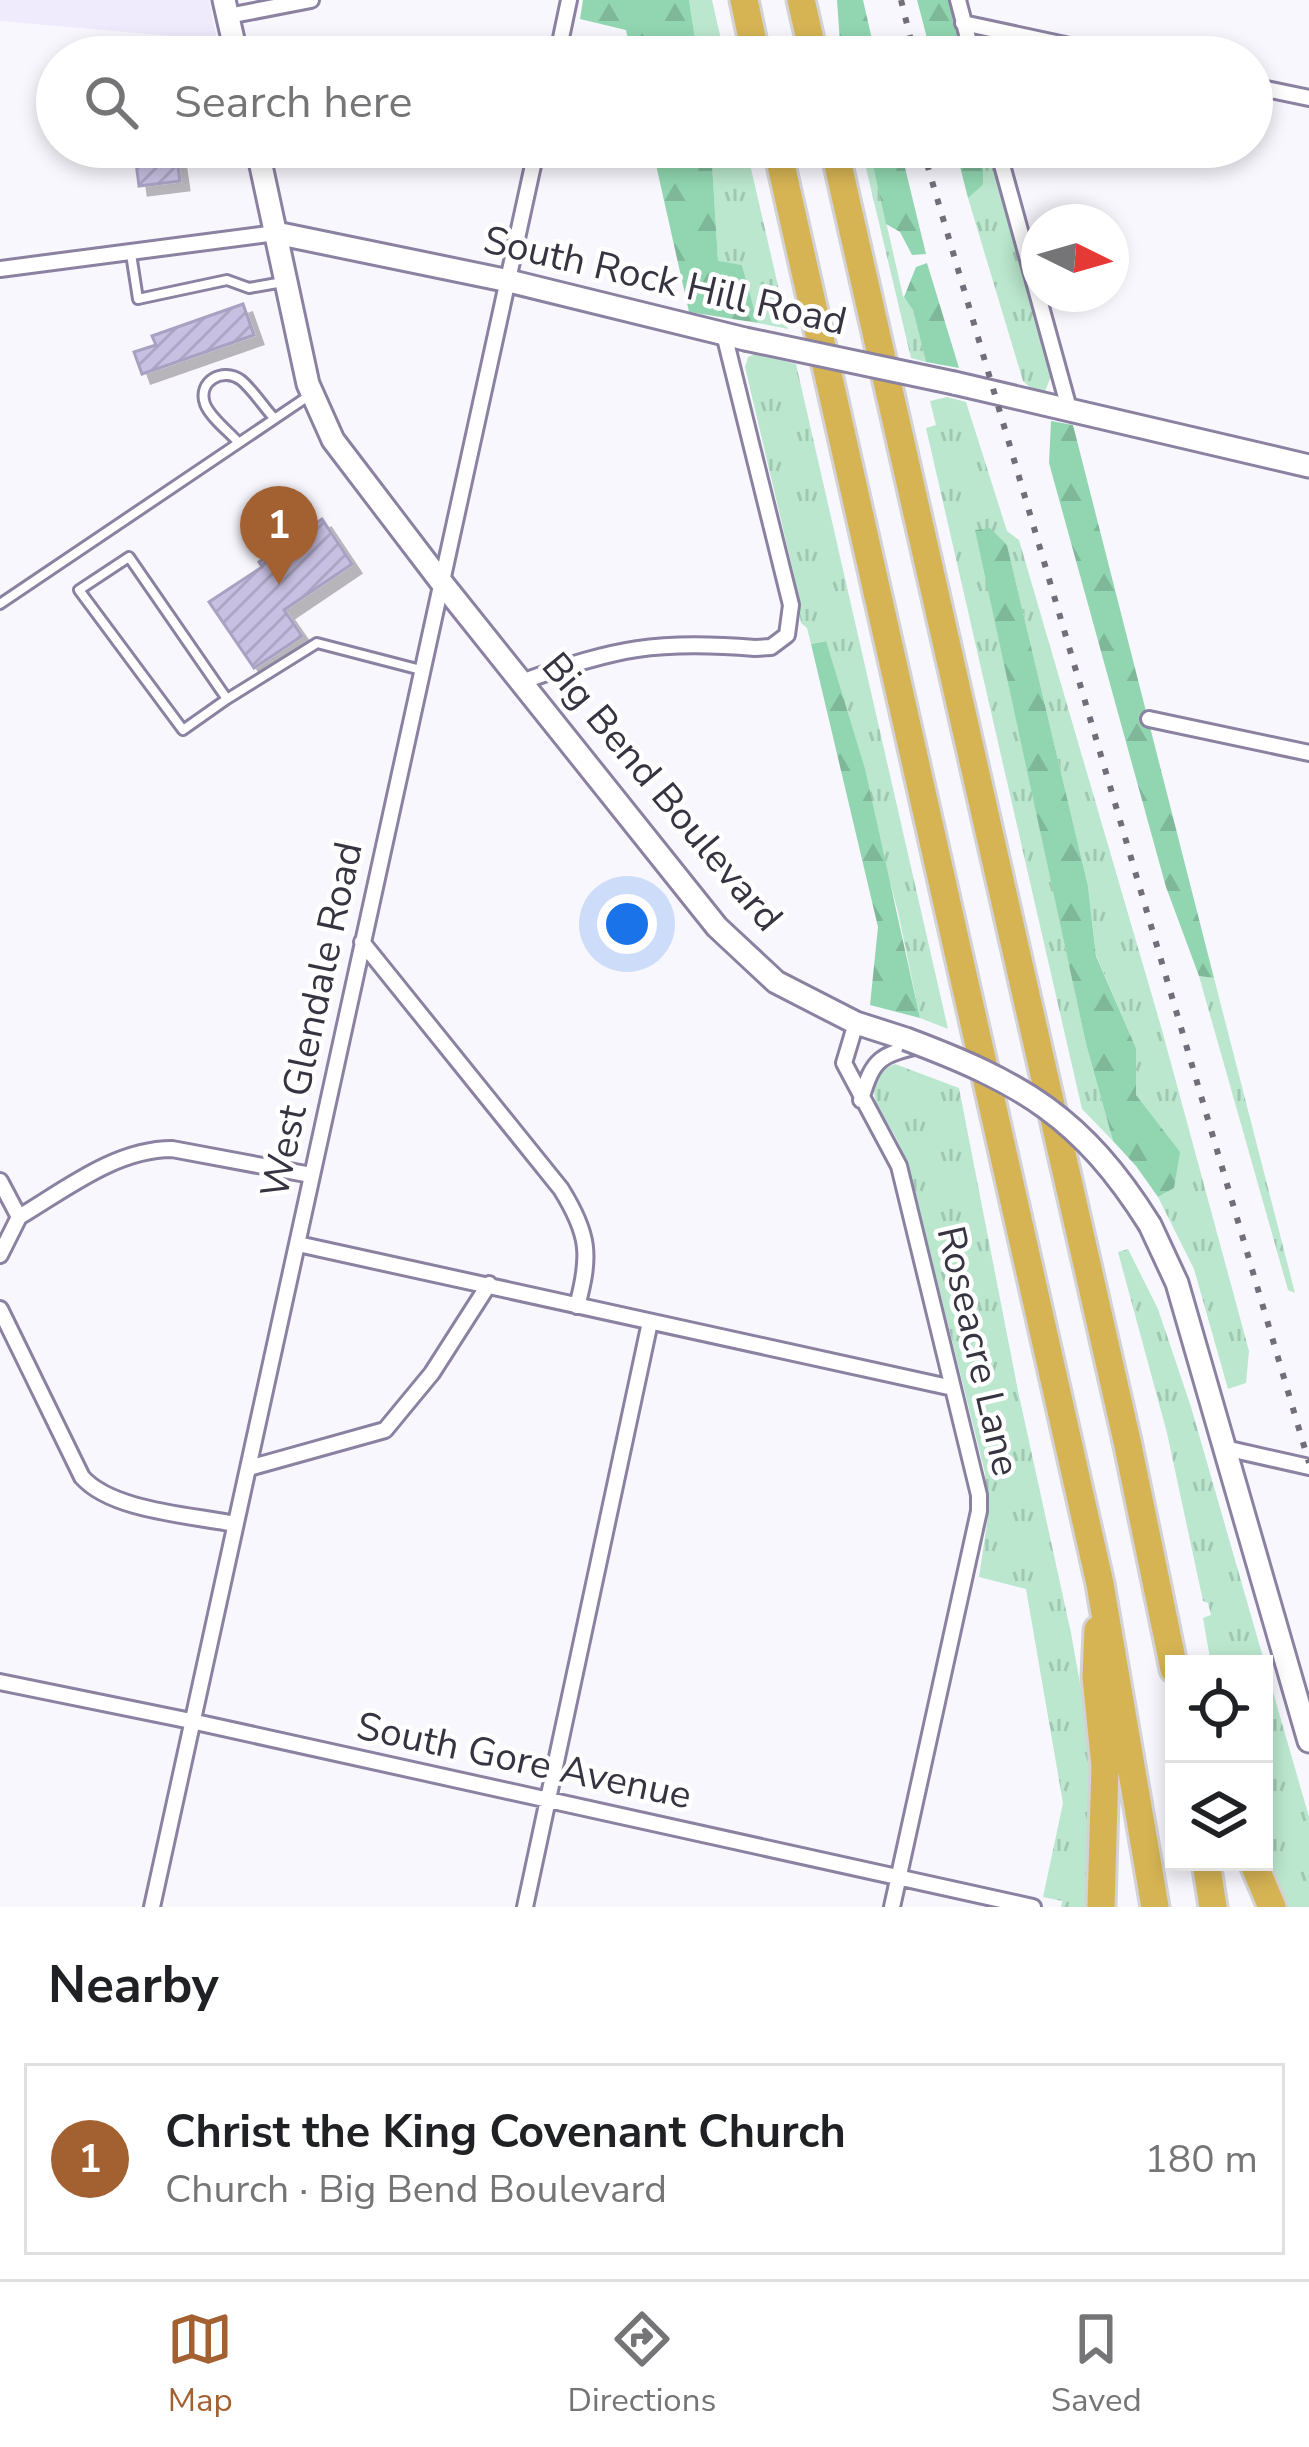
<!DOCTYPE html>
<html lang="en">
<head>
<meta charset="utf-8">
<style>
	body { margin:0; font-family:"Nunito Sans",sans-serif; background:#f2f2f2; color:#202124 }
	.controls { position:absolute; right:36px; bottom:36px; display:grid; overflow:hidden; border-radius:0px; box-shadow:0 6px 18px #0003 }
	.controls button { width:108px; height:108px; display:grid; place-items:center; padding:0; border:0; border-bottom:3px solid #e0e0e0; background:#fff; color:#202124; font:60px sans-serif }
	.compass { position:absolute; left:1021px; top:204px; width:108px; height:108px; border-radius:50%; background:#fff; box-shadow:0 6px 18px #0003; rotate:95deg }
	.you { position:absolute; left:627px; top:924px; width:42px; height:42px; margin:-30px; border:9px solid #fff; border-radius:50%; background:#1a73e8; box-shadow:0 0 0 18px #1a73e833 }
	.badge { display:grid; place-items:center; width:78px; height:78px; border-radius:50%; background:#a36030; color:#fff; font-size:39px; font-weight:700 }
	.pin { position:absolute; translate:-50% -99px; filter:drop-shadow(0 3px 6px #0008) }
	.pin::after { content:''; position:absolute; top:63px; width:42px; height:36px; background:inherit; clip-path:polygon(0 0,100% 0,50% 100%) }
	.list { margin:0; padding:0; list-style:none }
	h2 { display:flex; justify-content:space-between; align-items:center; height:156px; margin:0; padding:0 48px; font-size:51px }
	h2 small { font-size:39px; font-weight:400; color:#757577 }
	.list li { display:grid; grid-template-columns:78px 1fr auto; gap:36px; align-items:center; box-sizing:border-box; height:192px; margin:0 24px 24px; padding:0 24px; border:3px solid #e0e0e0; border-radius:0px }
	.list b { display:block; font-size:45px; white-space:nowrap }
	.list p { margin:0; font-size:39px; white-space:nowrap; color:#757577 }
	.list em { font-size:39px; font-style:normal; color:#757577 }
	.icon { flex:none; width:66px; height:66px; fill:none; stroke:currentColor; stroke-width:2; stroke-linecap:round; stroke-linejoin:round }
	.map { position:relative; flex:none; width:1309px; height:1907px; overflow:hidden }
	.search { position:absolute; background:#fff; box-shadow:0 6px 18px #0003; left:36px; right:36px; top:36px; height:132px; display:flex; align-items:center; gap:30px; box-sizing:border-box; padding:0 42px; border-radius:66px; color:#757577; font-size:45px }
	.sheet { height:372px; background:#fff }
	nav { display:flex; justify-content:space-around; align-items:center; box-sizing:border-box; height:168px; border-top:3px solid #e0e0e0; background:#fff; font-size:33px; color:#757577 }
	nav a { display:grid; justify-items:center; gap:6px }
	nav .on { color:#a36030 }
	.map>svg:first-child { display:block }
	.built { fill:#f0ebfc }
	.grass { fill:url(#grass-tufts) }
	.forest { fill:url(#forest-firs) }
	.building { fill:url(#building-hatch); stroke:#a9a1c2; stroke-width:3; filter:url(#shadow) }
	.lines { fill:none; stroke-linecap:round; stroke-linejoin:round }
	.lane-casing { stroke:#8b81a1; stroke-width:14 }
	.street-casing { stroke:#8b81a1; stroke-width:20 }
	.secondary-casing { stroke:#8b81a1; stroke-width:27 }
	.highway-casing { stroke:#d3d2d5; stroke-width:33 }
	.lane { stroke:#fff; stroke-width:8 }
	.street { stroke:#fff; stroke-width:14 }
	.secondary { stroke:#fff; stroke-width:21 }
	.highway { stroke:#d6b454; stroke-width:27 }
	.rail { stroke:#716d79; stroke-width:6; stroke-dasharray:6 12; stroke-linecap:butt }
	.secondary-bridge-casing { stroke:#8b81a1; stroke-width:27; stroke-linecap:butt }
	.secondary-bridge { stroke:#fff; stroke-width:21 }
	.labels { text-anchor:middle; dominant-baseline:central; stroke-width:9; stroke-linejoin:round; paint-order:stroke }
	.street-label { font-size:39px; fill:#373341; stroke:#fff }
</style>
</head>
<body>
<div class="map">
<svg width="1309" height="1907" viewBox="0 0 1309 1907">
	<defs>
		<pattern id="grass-tufts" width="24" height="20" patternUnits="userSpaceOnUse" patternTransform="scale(3)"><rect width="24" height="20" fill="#bae7cd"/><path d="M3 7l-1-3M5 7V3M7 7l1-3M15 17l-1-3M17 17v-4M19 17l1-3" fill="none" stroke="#a0c7b1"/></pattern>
		<pattern id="forest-firs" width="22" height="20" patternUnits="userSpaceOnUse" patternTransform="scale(3)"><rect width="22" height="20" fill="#91d6b0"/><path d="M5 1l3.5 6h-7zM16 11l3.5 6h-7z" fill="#7eb899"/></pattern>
		<pattern id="building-hatch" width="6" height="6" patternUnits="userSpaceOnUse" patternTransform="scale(3)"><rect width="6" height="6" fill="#c8c0e2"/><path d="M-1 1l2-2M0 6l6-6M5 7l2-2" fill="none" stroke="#aca5c3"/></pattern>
		<filter id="shadow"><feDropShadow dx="9" dy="9" stdDeviation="0" flood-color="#0004"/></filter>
	</defs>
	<rect width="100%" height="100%" fill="#f9f7fe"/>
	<!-- built -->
	<path class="built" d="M0 0H209L217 40 0 21Z"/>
	<!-- grass -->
	<path class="grass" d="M689 0H712L725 57H698Z
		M711 147H746L788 329 758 323 742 265 718 262Z
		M861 147H869L903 296 913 309 926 362 911 358Z
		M983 147H987L1052 374 1045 391 1036 393 1023 381 968 198 983 185Z
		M755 354 796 364 948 1029 920 1018 898 912 825 641 811 644 807 628 801 623 794 575 745 367 748 357Z
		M947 397 966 402 1007 531 1019 540 1162 1030 1249 1351 1246 1383 1228 1389 1194 1269 1158 1197 1174 1188 1136 1095V1048L1096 955 1088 886 1007 545 976 531 1086 1044 1113 1141 1082 1109 926 428 936 425 930 401Z
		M1199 976 1214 978 1295 1293 1288 1290Z
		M895 1064 959 1088 1018 1391 1071 1633 1095 1768 1091 1907H1061L1062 1901 1043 1897 1063 1803 1026 1589 979 1577 988 1517 985 1473 911 1176C906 1164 902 1150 896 1138 885 1116 867 1100 876 1073Z
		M1128 1249 1158 1309 1191 1407 1309 1817V1907H1279L1264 1862V1664H1211L1203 1618 1211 1615 1208 1603 1203 1601 1167 1433 1118 1252Z"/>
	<!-- forest -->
	<path class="forest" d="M583 0H689L698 57H632L626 30 580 19Z
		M837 0H863L876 57H841Z
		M917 0H951L965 57H932Z
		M652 147H711L718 261 742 265 758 323 689 312Z
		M869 147H900L926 254 912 255 900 232 886 224Z
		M955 147H983V185L968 198Z
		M927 263 959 368 926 362 913 310 904 297 916 267Z
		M1051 421 1073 425 1214 978 1199 976 1166 887 1049 463Z
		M990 528 1007 545 1088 886 1096 956 1136 1048V1095L1180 1152 1174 1188 1158 1197 1136 1166 1113 1141 1086 1044 975 530Z
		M826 641 865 769 920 1018 870 1005 878 927 811 644Z"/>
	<!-- building -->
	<path class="building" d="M134 147H175L180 181 139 186Z
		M243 304 254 335 142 374 134 352 156 345 152 336Z
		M322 519 352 564 284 610 302 636 254 668 209 602 262 567 259 562Z"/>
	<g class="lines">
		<defs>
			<path id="lane" d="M131 254 138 299 227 280 249 288 283 282
				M237 441C228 431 210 417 205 404 197 381 223 367 241 380 253 390 263 406 273 417
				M0 604 310 395
				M227 699 183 730 79 590 129 557 227 699 317 643 421 670"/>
			<path id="street" d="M958 0 973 57
				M228 16 311 0
				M963 23 1121 57
				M557 57 569 0
				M1252 86 1309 98
				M997 147 1070 412
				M0 269 276 233
				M524 681C615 648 657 640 755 648L771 647 787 635 791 605 724 334
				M1149 719 1309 753
				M362 942 561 1189C589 1234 591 1255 577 1306
				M856 1023 844 1063 899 1166 979 1495V1511L892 1907
				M861 1100C873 1057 881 1055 922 1045
				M0 1181 19 1217 0 1255
				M19 1217C66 1189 116 1149 172 1149L311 1175
				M298 1244 953 1388
				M0 1309 82 1477C112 1511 191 1515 235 1524
				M1225 1448 1309 1467
				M249 1468 385 1430 432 1373 489 1284
				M0 1682 191 1721 1033 1907
				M152 1907 537 147
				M525 1907 650 1322"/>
			<path id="secondary" d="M224 0 237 57
				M257 147 308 384 333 440 442 583 717 927 776 982 856 1023 906 1039
				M276 233 509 281 745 339
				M954 383 1309 466
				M1150 1225 1177 1283 1309 1741"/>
			<path id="highway" d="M744 0 756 57
				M801 0 814 57
				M777 147 1100 1584 1155 1907
				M834 147 1127 1441 1174 1669
				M1098 1630 1096 1677 1105 1766 1101 1907
				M1206 1862 1213 1907
				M1253 1862 1272 1907"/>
		</defs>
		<!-- lane casing -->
		<use href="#lane" class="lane-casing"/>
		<!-- street casing -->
		<use href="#street" class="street-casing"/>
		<!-- secondary casing -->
		<use href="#secondary" class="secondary-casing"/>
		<!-- highway casing -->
		<use href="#highway" class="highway-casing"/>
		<!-- lane -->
		<use href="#lane" class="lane"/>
		<!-- street -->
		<use href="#street" class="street"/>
		<!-- secondary -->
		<use href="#secondary" class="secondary"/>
		<!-- highway -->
		<use href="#highway" class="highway"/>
		<!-- rail -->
		<path class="rail" d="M901 0 915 57
			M922 147 1309 1463"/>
		<defs>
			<path id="secondary-bridge" d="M745 339 954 383
				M906 1039C1023 1083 1082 1117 1150 1225"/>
		</defs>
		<!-- secondary-bridge casing -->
		<use href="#secondary-bridge" class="secondary-bridge-casing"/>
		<!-- secondary-bridge -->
		<use href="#secondary-bridge" class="secondary-bridge"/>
	</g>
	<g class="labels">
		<!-- street labels -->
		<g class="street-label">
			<text transform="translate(665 281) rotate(13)">South Rock Hill Road</text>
			<text transform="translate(662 792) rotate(50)">Big Bend Boulevard</text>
			<text transform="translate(312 1020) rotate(-78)">West Glendale Road</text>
			<text transform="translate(978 1351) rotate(77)">Roseacre Lane</text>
			<text transform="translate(524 1761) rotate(12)">South Gore Avenue</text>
		</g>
	</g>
</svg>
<div class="controls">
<button><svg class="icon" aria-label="locate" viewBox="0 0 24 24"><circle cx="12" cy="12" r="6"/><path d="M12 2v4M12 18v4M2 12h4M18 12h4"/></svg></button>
<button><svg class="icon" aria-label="layers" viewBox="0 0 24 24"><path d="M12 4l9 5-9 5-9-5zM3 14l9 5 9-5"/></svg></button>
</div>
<svg class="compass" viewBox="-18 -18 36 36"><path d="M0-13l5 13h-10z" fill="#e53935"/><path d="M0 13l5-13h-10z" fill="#757577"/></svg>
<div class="you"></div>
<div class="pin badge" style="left:279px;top:585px">1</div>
<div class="search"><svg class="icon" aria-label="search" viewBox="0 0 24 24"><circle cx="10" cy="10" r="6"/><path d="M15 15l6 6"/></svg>Search here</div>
</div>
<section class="sheet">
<h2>Nearby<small></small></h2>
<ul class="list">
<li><span class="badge">1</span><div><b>Christ the King Covenant Church</b><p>Church · Big Bend Boulevard</p></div><em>180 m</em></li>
</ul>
</section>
<nav>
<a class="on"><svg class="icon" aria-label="map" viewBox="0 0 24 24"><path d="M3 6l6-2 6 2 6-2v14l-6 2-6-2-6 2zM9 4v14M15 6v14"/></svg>Map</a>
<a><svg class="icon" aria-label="directions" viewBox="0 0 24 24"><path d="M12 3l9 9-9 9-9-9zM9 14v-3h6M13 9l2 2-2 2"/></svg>Directions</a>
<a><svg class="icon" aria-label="saved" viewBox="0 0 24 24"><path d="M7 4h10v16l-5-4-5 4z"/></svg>Saved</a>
</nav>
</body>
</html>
